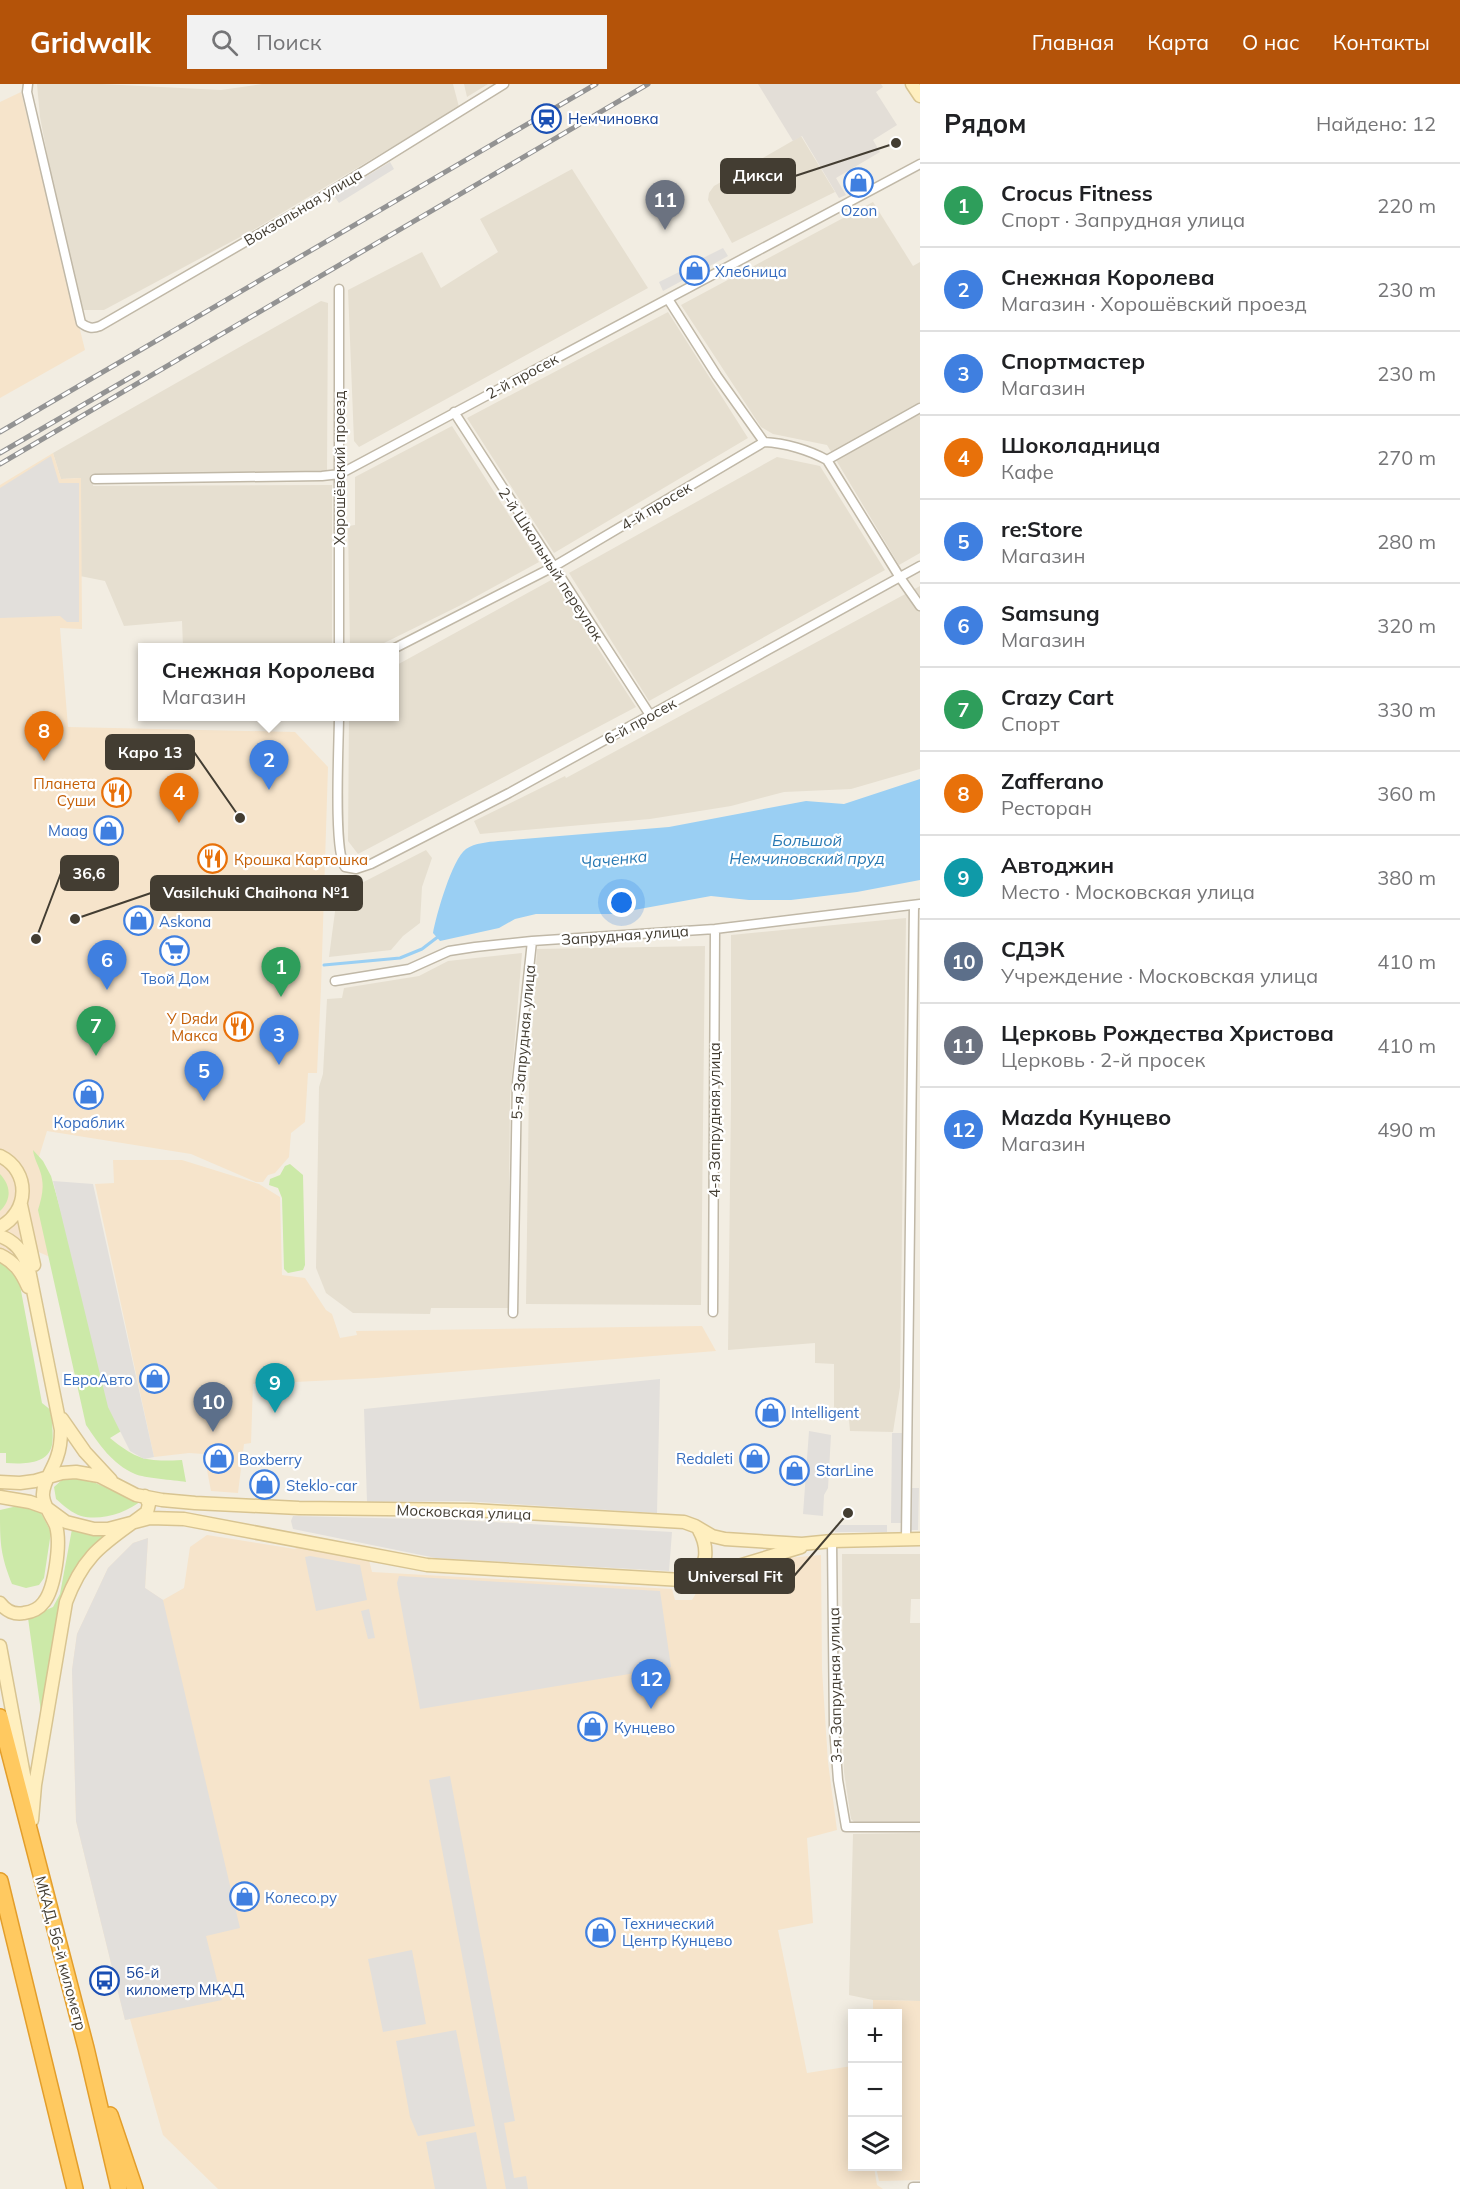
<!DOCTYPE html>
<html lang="ru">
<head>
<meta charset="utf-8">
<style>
	body { margin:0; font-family:Mulish,sans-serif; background:#f2f2f2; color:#202124 }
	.controls { position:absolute; right:18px; bottom:18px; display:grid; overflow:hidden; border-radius:0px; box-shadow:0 3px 15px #0003 }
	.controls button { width:54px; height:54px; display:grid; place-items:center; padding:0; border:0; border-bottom:2px solid #e0e0e0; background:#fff; color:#202124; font:30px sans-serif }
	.you { position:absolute; left:622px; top:819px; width:21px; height:21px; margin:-15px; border:4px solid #fff; border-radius:50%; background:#1a73e8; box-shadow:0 0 0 9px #1a73e833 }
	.badge { display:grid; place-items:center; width:39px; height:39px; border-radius:50%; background:#b45309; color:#fff; font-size:20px; font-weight:700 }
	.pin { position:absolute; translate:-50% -50px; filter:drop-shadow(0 2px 3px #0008) }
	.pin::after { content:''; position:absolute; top:32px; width:21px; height:18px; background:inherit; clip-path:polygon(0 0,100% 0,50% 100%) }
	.popup { position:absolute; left:138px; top:559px; width:261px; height:78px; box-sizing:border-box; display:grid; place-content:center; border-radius:0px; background:#fff; filter:drop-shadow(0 2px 4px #0005); font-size:20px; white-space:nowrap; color:#757577 }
	.popup b { font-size:22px; color:#202124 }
	.popup::after { content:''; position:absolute; left:50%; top:100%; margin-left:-12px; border:12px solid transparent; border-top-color:#fff }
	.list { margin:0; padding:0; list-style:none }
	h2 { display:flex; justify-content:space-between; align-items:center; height:78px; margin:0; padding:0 24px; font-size:26px }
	h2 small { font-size:20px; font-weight:400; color:#757577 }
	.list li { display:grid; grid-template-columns:39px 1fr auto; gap:18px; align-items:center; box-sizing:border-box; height:84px; padding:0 24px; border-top:2px solid #e0e0e0 }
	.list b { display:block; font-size:22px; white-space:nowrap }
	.list p { margin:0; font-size:20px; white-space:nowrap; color:#757577 }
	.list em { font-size:20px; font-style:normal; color:#757577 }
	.icon { flex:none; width:33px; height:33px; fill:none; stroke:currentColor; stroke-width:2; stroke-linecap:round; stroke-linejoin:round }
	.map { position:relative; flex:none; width:920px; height:2105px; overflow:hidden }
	header { display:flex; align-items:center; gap:36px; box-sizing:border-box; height:84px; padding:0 30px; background:#b45309; color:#fff }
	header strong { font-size:28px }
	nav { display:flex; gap:33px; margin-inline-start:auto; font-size:21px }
	.search { width:420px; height:54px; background:#f2f2f2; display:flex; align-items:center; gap:15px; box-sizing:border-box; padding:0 21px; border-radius:0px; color:#757577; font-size:22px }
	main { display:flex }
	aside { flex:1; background:#fff }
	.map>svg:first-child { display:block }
	.residential { fill:#e6dfd0 }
	.commercial { fill:#f6e4cb }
	.industrial { fill:#e3ded7 }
	.green { fill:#cce9a8 }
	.parking { fill:#e2dfdb }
	.water { fill:#9acff3 }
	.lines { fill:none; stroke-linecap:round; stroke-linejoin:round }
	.stream { stroke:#9acff3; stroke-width:3 }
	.street-casing { stroke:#c0b8a7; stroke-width:11 }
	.secondary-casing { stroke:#d8c491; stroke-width:15 }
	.highway-casing { stroke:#e39e2b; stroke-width:18 }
	.street { stroke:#fff; stroke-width:8 }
	.secondary { stroke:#ffefbf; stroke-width:12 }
	.highway { stroke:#ffc960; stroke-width:15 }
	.rail-casing { stroke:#939393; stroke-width:5 }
	.rail { stroke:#fff; stroke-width:3; stroke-dasharray:9; stroke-linecap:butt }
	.labels { text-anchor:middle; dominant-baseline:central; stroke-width:4.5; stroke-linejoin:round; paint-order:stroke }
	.transit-label { font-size:15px; fill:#164399; stroke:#fff; text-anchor:start }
	.street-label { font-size:15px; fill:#433d32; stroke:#fff }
	.shop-label { font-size:15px; fill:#366cbe; stroke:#fff; text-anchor:start }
	.food-label { font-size:15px; fill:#c56008; stroke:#fff; text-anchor:end }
	.water-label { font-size:16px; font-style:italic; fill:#2879b3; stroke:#fff }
	.leader { fill:none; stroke:#433d32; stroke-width:2 }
	.callout-dot { fill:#433d32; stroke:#fff; stroke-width:2 }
	.callout { fill:#433d32; stroke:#433d32; stroke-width:2 }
	.callout-label { font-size:16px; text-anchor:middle; font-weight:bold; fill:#fff }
</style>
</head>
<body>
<header>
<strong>Gridwalk</strong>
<div class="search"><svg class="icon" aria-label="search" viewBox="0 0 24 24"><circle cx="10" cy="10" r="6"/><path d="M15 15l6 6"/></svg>Поиск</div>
<nav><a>Главная</a><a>Карта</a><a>О нас</a><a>Контакты</a></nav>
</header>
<main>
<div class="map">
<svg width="920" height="2105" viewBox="0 0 920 2105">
	<rect width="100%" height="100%" fill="#f2ede2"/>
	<!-- residential -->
	<path class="residential" d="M37 0H101L221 6 262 0H453L459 23 255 145 104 226H83L53 101 40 33Z
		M464 0H488L467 13Z
		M801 52 835 108 732 159 708 116 709 109 714 102Z
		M572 85 648 204 359 363 354 357 348 206 422 168 441 204 498 168 480 135Z
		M873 118 913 182 920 178V469L899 481 827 361 773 350 761 343 681 221Z
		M321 217 328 219 327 388 94 390 93 402 332 401V563H183L182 537 124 542 105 497 80 492 81 394 61 395 53 369Z
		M668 228 748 354 554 469 467 334Z
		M452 342 539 478 459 522 376 563H350L348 442 355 441V393Z
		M777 373 820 382 885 486 649 617 569 489Z
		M553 495 636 623 358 770 348 757 349 633 395 632V582Z
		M920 502V685L851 705 784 708 731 722 650 735 480 750 474 737 565 692 566 694Z
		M183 632H332V635L183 634Z
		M426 766 432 774 422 803 420 839 403 852 391 866 329 873 336 820 344 821 348 806Z
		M906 834 900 1303 893 1348 850 1347 849 1336H834V1280L815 1279V1259L728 1266 731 1016V851Z
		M705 862 701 1221 526 1220 529 1001 537 865Z
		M522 869 510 1014 508 1224H431L430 1230 353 1229 326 1209 316 1184 319 1003 323 990 327 915 342 914 344 904 419 892 448 877Z
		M842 1470H920V1515H911L910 1539H920V1739H855L851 1735 844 1688 843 1660Z
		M920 1749V1917L873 1916 849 1911 853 1750Z"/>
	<!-- commercial -->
	<path class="commercial" d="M21 8 85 266 0 314V18Z
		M53 369 61 395 81 394 82 545 60 544 68 643 295 648 328 683 321 904 317 989H308L305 1038 291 1049 289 1073 275 1089 268 1091 263 1098H256L191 1070 47 1047 38 1076 53 1103 50 1173 34 1166 0 1174V401Z
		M113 1076H182L259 1100 280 1113 282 1191 305 1194 326 1226 332 1230 340 1254 357 1251 356 1247 702 1242 716 1267 376 1294 253 1300 251 1359 244 1360 238 1409 211 1407 204 1370 189 1369 154 1373 95 1100 114 1099Z
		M207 1451 295 1465 297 1463 369 1476 372 1488 672 1505 675 1516H692L698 1506 717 1505 718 1496 743 1490 788 1474 821 1471 822 1586 828 1678 837 1746 807 1754 813 1839 778 1846 807 1989 852 1982V2082L874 2083 877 2101 883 2105H218L163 2051 130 1935 125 1936 76 1737 72 1586 77 1550 108 1484 133 1459 148 1454 145 1504 163 1516 184 1504 190 1463Z
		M873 1916 920 1917V2096L879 2097 876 2083 898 2082V1930L873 1929Z"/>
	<!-- industrial -->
	<path class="industrial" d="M758 0H881L883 3 876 8 897 41 873 56 880 68 836 94 846 111 839 114 802 52 793 57Z"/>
	<!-- green -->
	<path class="green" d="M33 1066 43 1077 51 1092 123 1346 110 1354C137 1376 147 1378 182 1376L186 1398C174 1396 144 1394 135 1390 112 1380 99 1360 86 1341L38 1126C41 1116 44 1106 42 1095 41 1085 34 1076 33 1066Z
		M290 1080 303 1091 305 1181 303 1186 288 1189 284 1185 282 1114 278 1104 269 1101 270 1095 280 1091 285 1082Z
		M0 1090C11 1102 12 1115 0 1127Z
		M0 1178 9 1182 19 1196 42 1319 52 1327C51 1338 54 1351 52 1361 48 1381 22 1380 6 1379V1369H0Z
		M84 1394 125 1412 142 1416C127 1429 101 1437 81 1432 72 1429 64 1422 56 1415L54 1403 63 1395Z
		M22 1421 41 1429 51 1448 44 1494 39 1501 26 1504 12 1500C0 1470 0 1458 0 1426Z
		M72 1445 84 1449H107L79 1480 42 1635 28 1534 53 1523 60 1510Z"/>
	<!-- parking -->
	<path class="parking" d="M390 78 394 85 339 119 334 112Z
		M723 164 728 172 708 183 703 174Z
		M687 184 691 192 663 207 659 198Z
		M51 372 59 399H79V538H67L60 532 0 534V404Z
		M53 1097 93 1100 154 1373 144 1375 130 1367 108 1323Z
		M660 1295 657 1429 463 1417 367 1418 364 1325Z
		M809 1347 831 1351 828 1404 824 1411 823 1432 803 1430Z
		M892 1349H903L902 1439H891Z
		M911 1404H919L918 1446H911Z
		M293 1432 458 1436 672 1448 669 1487 436 1474 293 1445 291 1437Z
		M835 1441H887V1448H835Z
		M148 1454 145 1504 163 1516 240 1844 206 1852 222 1916 125 1936 76 1737 72 1586 77 1550 108 1484 133 1459Z
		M310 1472 360 1481 367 1516 316 1527 305 1473Z
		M399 1492 660 1507 671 1583 420 1625 397 1499Z
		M369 1525 375 1554 368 1555 361 1527Z
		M450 1692 515 2037 504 2039 514 2094 526 2092 528 2105H506L429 1696Z
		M412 1866 426 1940 383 1948 368 1875Z
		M456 1946 475 2042 418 2052 410 2033 396 1957Z
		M476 2048 487 2105H435L426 2058Z"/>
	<!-- water -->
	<path class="water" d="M920 695V796L857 808 791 816H749L711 812 612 830H536L515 835 499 844 440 857 433 849C436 832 452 775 466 765 475 759 488 758 498 757L669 743 806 717 844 720Z"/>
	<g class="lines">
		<!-- stream -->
		<path class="stream" d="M324 881 400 874 422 865 439 852"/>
		<defs>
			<path id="street" d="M28 0 27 8 81 239C88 244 92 245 100 242L309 121 504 0
				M339 205V564
				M668 215 717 292 764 358
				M454 328 650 631
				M827 376 899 492 920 522
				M95 395 322 392 340 390 920 80
				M395 564 553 483 764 358C785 359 809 366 827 376L920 324
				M339 632C339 659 333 767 345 783L356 785 371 780 509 709 920 482
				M335 897 409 885 449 867 475 863 532 857 715 845 920 820
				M713 1228 715 845
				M513 1229 517 998 532 857
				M906 1455 914 821
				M832 1457 834 1643 838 1696 846 1743H920
				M913 2103H920"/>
			<path id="secondary" d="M912 0 920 12
				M0 1072C31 1087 29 1128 0 1143
				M21 1121 34 1181
				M0 1152C15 1157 22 1167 28 1181L61 1346C61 1355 60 1365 57 1373 53 1386 42 1399 43 1412 44 1423 52 1432 56 1442 61 1459 55 1504 44 1518 39 1525 32 1528 24 1529 15 1531 6 1527 0 1519
				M0 1171C15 1178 22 1189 28 1203
				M62 1335 85 1368 111 1396
				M0 1398 20 1399 35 1397 62 1389 76 1388 99 1392 136 1411 162 1416 195 1419 299 1424 472 1426 684 1438 695 1442 712 1452 725 1455 802 1460 832 1457 920 1455
				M0 1413 30 1418 47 1424 66 1438 94 1445H108L150 1434 184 1435 427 1481 682 1496 712 1490 801 1463
				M691 1494C709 1484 708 1462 699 1446
				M0 1562 29 1718
				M32 1736 35 1701 66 1518C85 1467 106 1459 147 1428L149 1420 145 1412"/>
			<path id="highway" d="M0 1633 86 1964 119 2105
				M0 1797 75 2105
				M110 2031 135 2105"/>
		</defs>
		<!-- street casing -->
		<use href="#street" class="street-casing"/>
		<!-- secondary casing -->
		<use href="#secondary" class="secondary-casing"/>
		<!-- highway casing -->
		<use href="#highway" class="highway-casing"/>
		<!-- street -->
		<use href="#street" class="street"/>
		<!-- secondary -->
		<use href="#secondary" class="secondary"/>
		<!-- highway -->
		<use href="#highway" class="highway"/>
		<defs>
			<path id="rail" d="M0 348 596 0
				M0 369 138 289
				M0 380 648 0"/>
		</defs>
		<!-- rail casing -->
		<use href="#rail" class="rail-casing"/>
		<!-- rail -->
		<use href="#rail" class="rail"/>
	</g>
	<!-- icons -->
	<defs>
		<symbol id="station-ring" viewBox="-11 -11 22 22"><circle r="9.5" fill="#fff" stroke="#1a4fb4" stroke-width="1.5"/><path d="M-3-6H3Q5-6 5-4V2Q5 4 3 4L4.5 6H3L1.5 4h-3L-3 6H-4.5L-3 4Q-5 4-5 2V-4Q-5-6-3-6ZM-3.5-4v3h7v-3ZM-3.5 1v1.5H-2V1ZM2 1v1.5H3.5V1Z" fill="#1a4fb4"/></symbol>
		<symbol id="shop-ring" viewBox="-11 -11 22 22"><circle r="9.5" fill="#fff" stroke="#3f7fe0" stroke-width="1.5"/><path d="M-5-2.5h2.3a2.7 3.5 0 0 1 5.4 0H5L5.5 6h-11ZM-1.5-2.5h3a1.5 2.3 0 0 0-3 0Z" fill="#3f7fe0"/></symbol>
		<symbol id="restaurant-ring" viewBox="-11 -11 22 22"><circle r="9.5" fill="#fff" stroke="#e8710a" stroke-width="1.5"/><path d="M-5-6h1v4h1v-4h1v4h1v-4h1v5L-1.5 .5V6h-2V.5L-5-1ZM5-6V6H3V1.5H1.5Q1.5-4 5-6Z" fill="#e8710a"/></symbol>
		<symbol id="supermarket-ring" viewBox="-11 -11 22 22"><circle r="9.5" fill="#fff" stroke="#3f7fe0" stroke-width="1.5"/><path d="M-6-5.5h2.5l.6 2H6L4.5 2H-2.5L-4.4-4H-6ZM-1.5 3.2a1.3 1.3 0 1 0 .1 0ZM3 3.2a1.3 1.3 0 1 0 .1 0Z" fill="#3f7fe0"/></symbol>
		<symbol id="bus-ring" viewBox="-11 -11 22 22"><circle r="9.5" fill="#fff" stroke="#1a4fb4" stroke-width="1.5"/><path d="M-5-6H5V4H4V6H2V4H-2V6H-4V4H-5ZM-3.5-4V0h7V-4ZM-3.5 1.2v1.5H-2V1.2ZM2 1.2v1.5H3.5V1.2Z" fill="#1a4fb4"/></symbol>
	</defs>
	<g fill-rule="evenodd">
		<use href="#station-ring" x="530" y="18" width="33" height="33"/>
		<use href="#shop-ring" x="842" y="82" width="33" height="33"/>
		<use href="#shop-ring" x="678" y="170" width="33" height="33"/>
		<use href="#restaurant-ring" x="100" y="692" width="33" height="33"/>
		<use href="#shop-ring" x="92" y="730" width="33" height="33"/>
		<use href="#restaurant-ring" x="196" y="758" width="33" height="33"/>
		<use href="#shop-ring" x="122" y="820" width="33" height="33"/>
		<use href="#supermarket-ring" x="158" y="850" width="33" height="33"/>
		<use href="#restaurant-ring" x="222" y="926" width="33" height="33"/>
		<use href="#shop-ring" x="72" y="994" width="33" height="33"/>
		<use href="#shop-ring" x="138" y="1278" width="33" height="33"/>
		<use href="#shop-ring" x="754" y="1312" width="33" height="33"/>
		<use href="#shop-ring" x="738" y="1358" width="33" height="33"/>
		<use href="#shop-ring" x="202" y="1358" width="33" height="33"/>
		<use href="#shop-ring" x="778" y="1370" width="33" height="33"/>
		<use href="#shop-ring" x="248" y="1384" width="33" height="33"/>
		<use href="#shop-ring" x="576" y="1626" width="33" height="33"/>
		<use href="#shop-ring" x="228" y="1796" width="33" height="33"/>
		<use href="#shop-ring" x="584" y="1832" width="33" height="33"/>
		<use href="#bus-ring" x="88" y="1880" width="33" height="33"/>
	</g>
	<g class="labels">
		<!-- transit labels -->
		<g class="transit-label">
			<text x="568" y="34">Немчиновка</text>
			<text x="126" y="1888">56-й<tspan x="126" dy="17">километр МКАД</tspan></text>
		</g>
		<!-- street labels -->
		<g class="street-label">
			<text transform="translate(303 123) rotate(-31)">Вокзальная улица</text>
			<text transform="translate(522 292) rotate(-28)">2-й просек</text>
			<text transform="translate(339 384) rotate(-90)">Хорошёвский проезд</text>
			<text transform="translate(656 422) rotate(-31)">4-й просек</text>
			<text transform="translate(551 480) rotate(57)">2-й Школьный переулок</text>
			<text transform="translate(640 637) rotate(-29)">6-й просек</text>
			<text transform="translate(625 851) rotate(-4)">Запрудная улица</text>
			<text transform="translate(523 958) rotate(-85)">5-я Запрудная улица</text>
			<text transform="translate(714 1036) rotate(-90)">4-я Запрудная улица</text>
			<text transform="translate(464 1428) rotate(2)">Московская улица</text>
			<text transform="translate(835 1601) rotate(-91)">3-я Запрудная улица</text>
			<text transform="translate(61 1869) rotate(75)">МКАД, 56-й километр</text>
		</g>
		<!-- shop labels -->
		<g class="shop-label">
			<text x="859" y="126" text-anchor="middle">Ozon</text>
			<text x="715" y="187">Хлебница</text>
			<text x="88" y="746" text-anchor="end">Maag</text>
			<text x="159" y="837">Askona</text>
			<text x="175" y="894" text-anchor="middle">Твой Дом</text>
			<text x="89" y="1038" text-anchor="middle">Кораблик</text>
			<text x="133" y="1295" text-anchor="end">ЕвроАвто</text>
			<text x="791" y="1328">Intelligent</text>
			<text x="733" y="1374" text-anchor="end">Redaleti</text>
			<text x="239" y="1375">Boxberry</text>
			<text x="816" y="1386">StarLine</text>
			<text x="286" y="1401">Steklo-car</text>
			<text x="614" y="1643">Кунцево</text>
			<text x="265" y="1813">Колесо.ру</text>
			<text x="622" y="1839">Технический<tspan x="622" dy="17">Центр Кунцево</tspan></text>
		</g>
		<!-- food labels -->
		<g class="food-label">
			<text x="96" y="699">Планета<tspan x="96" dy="17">Суши</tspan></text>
			<text x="234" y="775" text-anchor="start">Крошка Картошка</text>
			<text x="218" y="934">У Dяdи<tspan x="218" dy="17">Макса</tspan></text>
		</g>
		<!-- water labels -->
		<g class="water-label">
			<text x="807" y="756">Большой<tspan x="807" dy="18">Немчиновский пруд</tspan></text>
			<text transform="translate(614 775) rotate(-6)">Чаченка</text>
		</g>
	</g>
	<!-- callouts -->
	<path class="leader" d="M896 59L795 92M240 734L194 668M36 855L61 789M75 835L151 809M848 1429L794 1492"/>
	<g class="callout-dot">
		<circle cx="896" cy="59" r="6"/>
		<circle cx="240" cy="734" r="6"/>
		<circle cx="36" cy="855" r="6"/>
		<circle cx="75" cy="835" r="6"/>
		<circle cx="848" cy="1429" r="6"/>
	</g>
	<g class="callout">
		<rect x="721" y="75" width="74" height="34" rx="6"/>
		<rect x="106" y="651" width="88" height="34" rx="6"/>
		<rect x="61" y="772" width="57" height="34" rx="6"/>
		<rect x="151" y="792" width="211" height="34" rx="6"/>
		<rect x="675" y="1475" width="119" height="34" rx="6"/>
	</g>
	<g class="callout-label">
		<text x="758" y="97">Дикси</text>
		<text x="150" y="674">Каро 13</text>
		<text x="89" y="795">36,6</text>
		<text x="256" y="814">Vasilchuki Chaihona №1</text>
		<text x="735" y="1498">Universal Fit</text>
	</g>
</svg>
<div class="controls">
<button>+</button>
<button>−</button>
<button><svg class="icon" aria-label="layers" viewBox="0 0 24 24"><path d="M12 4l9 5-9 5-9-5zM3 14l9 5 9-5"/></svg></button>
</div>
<div class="you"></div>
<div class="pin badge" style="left:281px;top:913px;background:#2e9e5b">1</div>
<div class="pin badge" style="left:269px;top:706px;background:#3f7fe0">2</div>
<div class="popup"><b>Снежная Королева</b>Магазин</div>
<div class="pin badge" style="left:279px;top:981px;background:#3f7fe0">3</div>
<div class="pin badge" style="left:179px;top:739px;background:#e8710a">4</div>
<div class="pin badge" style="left:204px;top:1017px;background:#3f7fe0">5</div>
<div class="pin badge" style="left:107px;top:906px;background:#3f7fe0">6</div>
<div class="pin badge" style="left:96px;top:972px;background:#2e9e5b">7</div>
<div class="pin badge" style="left:44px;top:677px;background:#e8710a">8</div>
<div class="pin badge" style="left:275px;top:1329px;background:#0f9aa8">9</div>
<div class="pin badge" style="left:213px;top:1348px;background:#5c6f8a">10</div>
<div class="pin badge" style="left:665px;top:146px;background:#6b7280">11</div>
<div class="pin badge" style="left:651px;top:1625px;background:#3f7fe0">12</div>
</div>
<aside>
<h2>Рядом<small>Найдено: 12</small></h2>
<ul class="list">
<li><span class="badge" style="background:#2e9e5b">1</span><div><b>Crocus Fitness</b><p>Спорт · Запрудная улица</p></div><em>220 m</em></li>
<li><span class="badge" style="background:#3f7fe0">2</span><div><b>Снежная Королева</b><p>Магазин · Хорошёвский проезд</p></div><em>230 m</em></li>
<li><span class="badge" style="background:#3f7fe0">3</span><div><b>Спортмастер</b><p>Магазин</p></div><em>230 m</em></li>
<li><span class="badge" style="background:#e8710a">4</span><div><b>Шоколадница</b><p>Кафе</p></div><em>270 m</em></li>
<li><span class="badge" style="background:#3f7fe0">5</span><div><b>re:Store</b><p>Магазин</p></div><em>280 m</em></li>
<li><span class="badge" style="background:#3f7fe0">6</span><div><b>Samsung</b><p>Магазин</p></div><em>320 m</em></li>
<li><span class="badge" style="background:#2e9e5b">7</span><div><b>Crazy Cart</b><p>Спорт</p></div><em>330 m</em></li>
<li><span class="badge" style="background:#e8710a">8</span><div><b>Zafferano</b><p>Ресторан</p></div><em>360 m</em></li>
<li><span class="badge" style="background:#0f9aa8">9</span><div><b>Автоджин</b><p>Место · Московская улица</p></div><em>380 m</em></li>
<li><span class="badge" style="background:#5c6f8a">10</span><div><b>СДЭК</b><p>Учреждение · Московская улица</p></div><em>410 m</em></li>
<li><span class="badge" style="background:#6b7280">11</span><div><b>Церковь Рождества Христова</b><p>Церковь · 2-й просек</p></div><em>410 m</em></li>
<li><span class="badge" style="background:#3f7fe0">12</span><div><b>Mazda Кунцево</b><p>Магазин</p></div><em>490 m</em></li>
</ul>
</aside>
</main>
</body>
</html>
